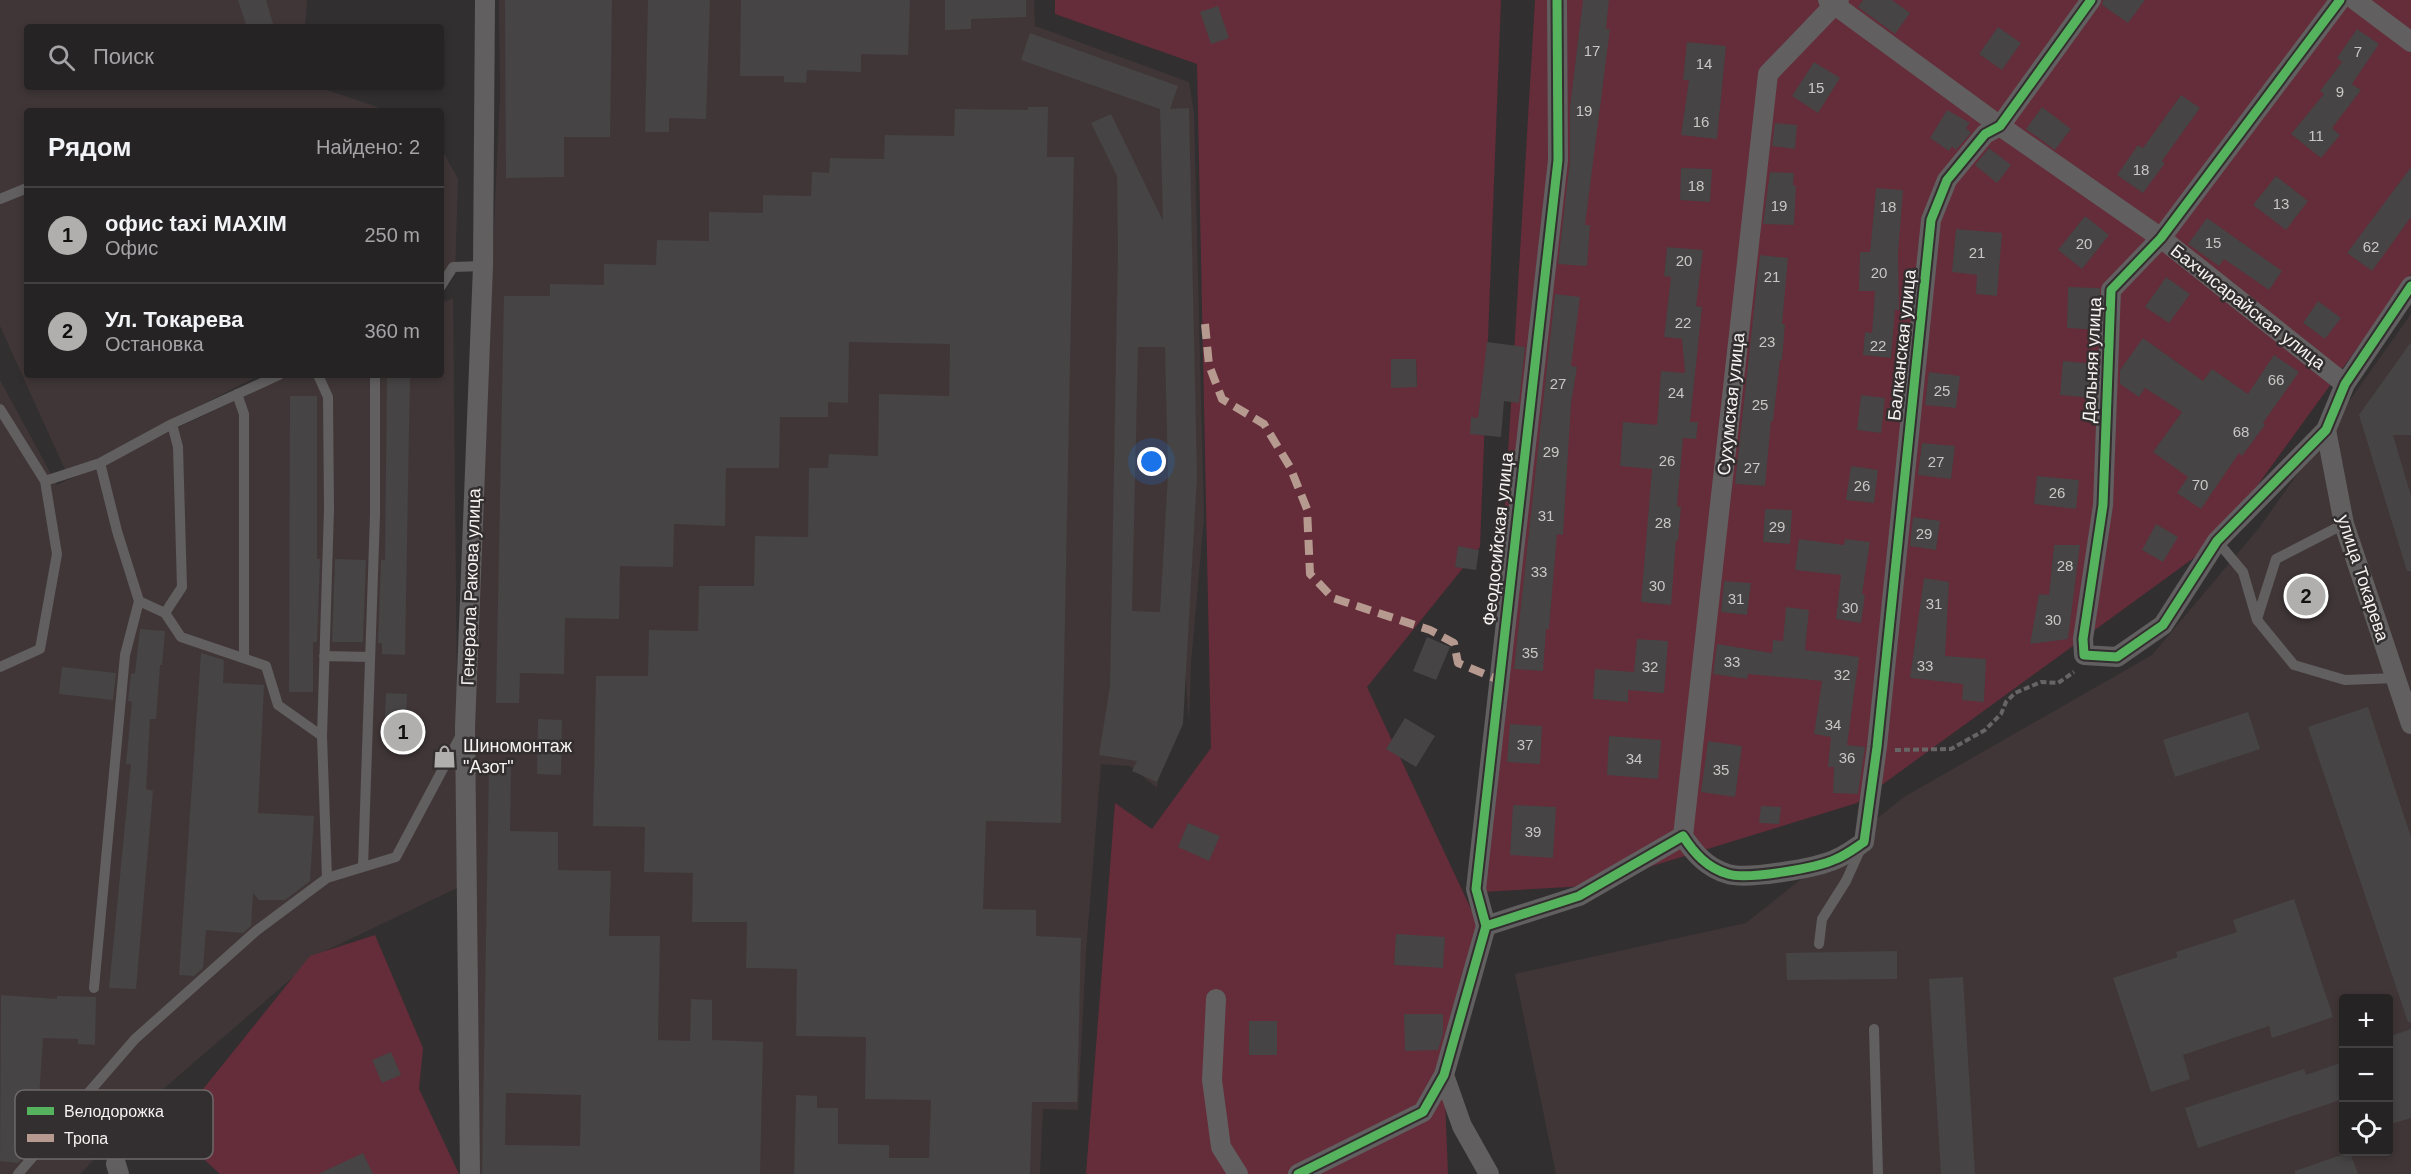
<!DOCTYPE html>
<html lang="ru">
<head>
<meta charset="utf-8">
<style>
	body { margin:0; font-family:Arial,sans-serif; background:#2e2b2c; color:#f1f3f6 }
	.controls { position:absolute; right:18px; bottom:18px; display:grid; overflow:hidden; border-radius:6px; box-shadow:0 3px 9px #0003 }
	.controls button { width:54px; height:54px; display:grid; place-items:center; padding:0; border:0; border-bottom:2px solid #424041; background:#262324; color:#f1f3f6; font:30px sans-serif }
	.you { position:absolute; left:1152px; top:462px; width:21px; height:21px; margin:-15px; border:4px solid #fff; border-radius:50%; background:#1a73e8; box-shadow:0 0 0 9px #1a73e833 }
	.badge { display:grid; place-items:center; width:39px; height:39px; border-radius:50%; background:#b1aeae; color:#111; font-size:20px; font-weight:700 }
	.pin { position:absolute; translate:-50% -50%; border:3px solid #fff; box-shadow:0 2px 6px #0006 }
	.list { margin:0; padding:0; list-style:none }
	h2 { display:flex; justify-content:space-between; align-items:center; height:78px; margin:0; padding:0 24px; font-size:26px }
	h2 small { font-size:20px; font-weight:400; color:#a4a4a6 }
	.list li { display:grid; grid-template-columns:39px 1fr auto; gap:18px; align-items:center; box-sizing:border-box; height:96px; padding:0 24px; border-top:2px solid #424041 }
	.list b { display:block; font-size:22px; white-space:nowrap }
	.list p { margin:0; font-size:20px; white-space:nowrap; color:#a4a4a6 }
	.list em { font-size:20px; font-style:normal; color:#a4a4a6 }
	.icon { flex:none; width:33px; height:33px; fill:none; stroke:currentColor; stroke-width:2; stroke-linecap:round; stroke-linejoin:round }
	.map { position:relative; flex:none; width:2411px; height:1174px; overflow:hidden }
	.search { position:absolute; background:#262324; box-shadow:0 3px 9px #0003; left:24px; top:24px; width:420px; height:66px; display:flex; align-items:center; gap:15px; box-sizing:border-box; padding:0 21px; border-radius:6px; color:#a4a4a6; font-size:22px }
	.panel { position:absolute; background:#262324; box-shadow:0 3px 9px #0003; left:24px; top:108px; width:420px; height:270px; border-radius:6px }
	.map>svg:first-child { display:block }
	.built { fill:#403637; fill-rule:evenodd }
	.green { fill:#652c3a; fill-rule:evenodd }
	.building { fill:#464444; fill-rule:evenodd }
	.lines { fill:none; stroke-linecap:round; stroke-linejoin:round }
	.path { stroke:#676566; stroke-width:4; stroke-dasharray:6 3; stroke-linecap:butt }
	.service { stroke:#615f60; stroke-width:10 }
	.minor { stroke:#615f60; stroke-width:20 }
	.quiet { stroke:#b69a8f; stroke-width:8; stroke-dasharray:15 8; stroke-linecap:butt }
	.cycleway-casing { stroke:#332e2f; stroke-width:13 }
	.cycleway { stroke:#56b35d; stroke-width:9 }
	.labels { text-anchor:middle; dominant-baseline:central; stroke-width:5; stroke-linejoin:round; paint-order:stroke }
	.number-label { font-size:15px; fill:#c9c6c6 }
	.street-label { font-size:18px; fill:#f5f2f2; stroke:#332e2f }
	.poi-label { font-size:18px; fill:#f5f2f2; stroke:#332e2f; text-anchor:start }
	.key { fill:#332e2f; stroke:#6d696a; stroke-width:1.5 }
	.key-label { font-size:16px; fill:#f5f2f2 }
</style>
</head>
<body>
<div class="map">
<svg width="2411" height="1174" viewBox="0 0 2411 1174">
	<rect width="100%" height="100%" fill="#322f30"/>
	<!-- built -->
	<path class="built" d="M0 0H307L305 27H27V87H318L389 111H27V375H260L67 474 0 326Z
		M499 0H1034L1035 26 1189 82 1194 113 1204 518 1191 663 1189 725 1179 572 1157 788 1130 766 1101 764 1086 951 1078 1110 1043 1109 1040 1174H473L471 727 500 96Z
		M441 148 458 179 455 275 441 282Z
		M453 298 459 887 321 953 162 1090 80 1174H0V380L57 485 289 375H441V303Z
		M2411 314V1174H1556L1515 974 1746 923 1904 797 2152 655 2259 528ZM2344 998H2388V1152H2344Z"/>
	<!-- green -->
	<path class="green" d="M1055 0H1501L1480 547 1367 687 1478 924 1444 1075 1448 1174H1086L1115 803 1152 829 1211 748 1197 64 1055 14ZM1391 359H1416L1417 387H1391Z
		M1535 0H2411V274L2217 541 1857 803 1587 886 1482 892Z
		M375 935 423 1048 419 1089 459 1174H220L171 1129 310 956Z"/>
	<!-- building -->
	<path class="building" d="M238 0H266L274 27H247Z
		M505 0H612L610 137H564V177L506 178Z
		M648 0H710L706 119 669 118V132H645Z
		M741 0H910L908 55 861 54V72L807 70 806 83 784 82V76H740Z
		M945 0H1026V17L971 19V29L945 30Z
		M1583 0H1609L1606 29H1610L1585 225H1590L1587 266 1558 264 1570 161V107Z
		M1863 0H1892L1910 13 1895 34 1858 7Z
		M2103 0H2145L2128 23 2102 5Z
		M1218 6 1229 38 1211 44 1200 12Z
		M1998 27 2021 43 2002 70 1979 54Z
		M2357 29 2379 44 2352 84 2361 90 2332 128 2340 135 2321 158 2291 134 2324 94 2320 91 2342 62 2337 58Z
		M1030 33 1178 86 1170 109 1189 108 1197 476 1183 724 1157 782 1132 771 1137 761 1099 755 1110 686 1118 247 1117 176 1091 123 1111 114 1163 221 1160 109 1021 60ZM1138 347H1165L1168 475 1160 612 1132 611Z
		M1687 42 1726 46 1717 139 1681 135 1689 80H1683Z
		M1814 62 1840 78 1818 113 1792 96Z
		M2181 95 2200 108 2162 161 2165 163 2143 193 2117 175 2138 145 2143 148Z
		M1028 107H1048L1047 157H1074L1061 823 986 821 983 909 1036 910V936L1081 938 1077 1102H1032L1030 1174H794L796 1095 817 1096V1108H838V1144L889 1145V1158H929L931 1100 865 1099 866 1037 796 1036 797 969 746 968 747 922H692L693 873 644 872 645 827 593 826 596 676H648L649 630 698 631 699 586H754L755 536 808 537 809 468H828L829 454 878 456 879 394 949 396 950 344 849 342 848 403 828 402V417H780L779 468H726L725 526 674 524 673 567 620 566 619 619 565 618 564 674 520 673 519 703H496L504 296H550V284L604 285V264L656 265 657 240 709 241V212L763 213V195L811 196 812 172 829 173 830 158 884 159 885 135 954 136 955 109 1028 110Z
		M2042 107 2071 129 2055 150 2026 129Z
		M1947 110 1970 123 1966 128 1971 133 1956 150 1952 146 1949 151 1930 138Z
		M1775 123 1797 125 1795 149 1772 146Z
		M1989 148 2011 165 1997 183 1975 165Z
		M2411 167V217L2372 271 2347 253Z
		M1681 168 1712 169 1710 202 1680 200Z
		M1770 172 1794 173 1793 185 1796 186 1794 225 1763 224Z
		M2276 176 2308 201 2286 230 2253 205Z
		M1876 188 1903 190 1898 253 1899 310H1895L1891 358 1863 355 1865 332 1872 333 1875 291H1859L1860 252H1870Z
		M2085 216 2109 235 2082 269 2058 250Z
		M2207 218 2282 271 2269 290 2224 259 2219 266 2188 244Z
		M1956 229 2002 233 1997 296 1976 294 1977 275 1952 272Z
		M1667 247 1703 250 1696 306 1702 307 1690 422H1698L1696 439 1683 438 1677 506 1681 507 1678 541 1676 540 1671 605 1641 602 1652 469 1620 466 1623 422 1657 425 1661 371 1685 373 1682 339 1664 337 1671 277 1664 276Z
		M1760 255 1788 258 1782 324H1785L1782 360H1780L1773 421H1771L1765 486 1735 484Z
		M2166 277 2190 294 2169 323 2145 307Z
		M2068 287 2100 288 2098 330 2067 328Z
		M1555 294 1580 297 1571 366 1577 367 1571 404 1563 535 1557 534 1549 629H1546L1543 671 1514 669Z
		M2318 301 2341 318 2325 339 2303 323Z
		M2143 338 2203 381 2212 369 2248 394 2274 355 2299 372 2263 423 2265 425 2242 456 2239 453 2201 509 2177 493 2188 477 2153 452 2182 412 2145 388 2139 397 2120 384V370Z
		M1487 342 1525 347 1519 403 1504 401 1501 437 1470 434 1471 417 1478 418Z
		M2411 342V435H2393L2411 496V571H2407L2359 415Z
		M1391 359H1416L1417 387 1391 388Z
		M2063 361 2095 364 2092 398 2060 395Z
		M1929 372 1960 376 1956 408 1925 405Z
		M387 375H410L405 655 382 654V643H378L381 560H385Z
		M1861 395 1885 398 1881 433 1857 430Z
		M290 396H317V559H320L317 642H313V692H289Z
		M1922 443 1955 446 1951 479 1918 475Z
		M1851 466 1878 470 1874 503 1846 500Z
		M2037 476 2079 480 2076 509 2034 504Z
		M1765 509 1792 510 1790 544 1763 542Z
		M1913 517 1940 521 1936 550 1910 546Z
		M2156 524 2178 537 2163 562 2142 550Z
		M1799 539 1844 545 1845 539 1870 542 1862 594 1865 595 1861 623 1836 619 1841 575 1795 570Z
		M2054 545H2080L2068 639 2030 644 2039 594 2049 595Z
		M1458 546 1479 550 1476 570 1455 567Z
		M335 559 366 560 363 642H332Z
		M1924 578 1949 582 1945 656 1986 659 1984 702 1962 700 1963 684 1910 678Z
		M1724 581 1751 583 1747 615 1721 612Z
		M1786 607 1809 610 1805 650 1859 657 1847 745 1865 747 1858 794 1833 793 1834 767H1828L1831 737 1814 734 1822 681 1748 674 1747 679 1713 674 1717 644 1772 653 1773 640 1783 641Z
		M140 629 165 631 162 665H160L156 719H150L146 789 153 791 136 989 109 988 131 764H126L132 702 128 701 131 674 135 673Z
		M1427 637 1450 647 1436 680 1413 671Z
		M1637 639 1668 641 1664 693 1628 690V702L1593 699 1595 669 1634 672Z
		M201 653 224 660 223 683 264 685 258 813 314 816 310 881 285 900H259L253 893 251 926 243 933 206 930 203 968 194 976 179 975Z
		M62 667 116 673 113 700 59 694Z
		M386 693 407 694 405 738H384Z
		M2368 707 2411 837V1022H2408L2308 727Z
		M2248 712 2260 749 2175 777 2163 740Z
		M1405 718 1435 736 1416 767 1386 749Z
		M538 719 562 720 561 775 537 774Z
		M1510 724 1542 726 1540 764 1507 762Z
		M1609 736 1661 740 1658 779 1607 775Z
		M1708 741 1742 746 1735 797 1701 792Z
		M489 766 511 767 510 831 558 832V870L611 871 609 936H660L658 1040 690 1041 691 999 712 1000V1040L763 1042 760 1174H482ZM506 1093 581 1095 580 1146 505 1145Z
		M1513 805 1556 807 1553 858 1510 855Z
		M1761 806 1781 807 1779 824 1759 823Z
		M1188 823 1220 836 1209 861 1178 847Z
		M2294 899 2333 1017 2272 1038 2269 1026 2183 1055 2190 1079 2151 1092 2113 978 2178 957 2176 952 2237 932 2233 920Z
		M1396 934 1445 937 1443 968 1394 965Z
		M1897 951V979L1787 980 1786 953Z
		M1963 977 1975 1174H1941L1929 979Z
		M1 995 57 999V996L96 997 95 1045 78 1044V1039L43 1038 36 1142 18 1163 0 1161Z
		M1404 1014H1443V1034L1438 1050 1405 1051Z
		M1249 1021H1277V1055H1249Z
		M2411 1029V1118L2388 1125V1037Z
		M391 1052 401 1075 382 1083 372 1060Z
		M2343 1062V1099L2198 1148 2185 1108 2304 1069 2306 1075Z
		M2350 1152 2358 1174H2295V1171Z
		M363 1153 373 1174H318Z"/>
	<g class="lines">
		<!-- path -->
		<path class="path" d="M1895 750 1951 749 1985 730 2001 714 2006 702 2015 693 2041 682 2058 683 2074 672"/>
		<!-- service -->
		<path class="service" d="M0 199 27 188
			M441 286 453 267 483 266
			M318 375 328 397 329 509 322 736
			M237 394 244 414V658
			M0 409 45 481 100 463 117 531 139 601 165 613 181 637 266 666 278 705 322 736 327 878
			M100 463 172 424 279 375
			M2217 541 2243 572 2257 620 2294 665 2345 680 2396 678
			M165 613 182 587 178 447 172 424
			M2257 619 2276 559 2344 524
			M324 656 370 657
			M0 667 40 649 57 554 45 481
			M363 867 375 515V375
			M1819 944 1822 919 1846 881 1861 848
			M94 988 125 655 139 601
			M1874 1029 1878 1174
			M18 1174 135 1039 256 931 327 878 396 857 462 733"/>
		<!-- minor -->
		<path class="minor" d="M1828 0 2000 126 2161 238 2345 384
			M2340 0 2161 238 2111 290 2103 505 2083 639 2084 655 2117 657 2163 625 2217 541 2326 430 2345 384 2411 286
			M2355 0 2411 42
			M2326 430 2344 524 2411 724
			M1683 836 1768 74 1839 0
			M1486 926 1579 896 1683 836C1694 853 1707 868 1728 874 1747 880 1817 868 1836 859 1846 855 1855 848 1864 842L1877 747 1931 220 1947 180 1985 134 2000 126 2091 0
			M1216 999 1212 1080 1221 1147 1238 1174
			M1444 1075 1462 1126 1489 1174
			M116 1164 119 1174
			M470 1174 465 727 483 266 485 0
			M1298 1174 1423 1112 1444 1075 1486 926 1476 889 1558 160 1557 0"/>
		<!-- quiet -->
		<path class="quiet" d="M1205 324 1209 365 1222 399 1264 424 1290 467 1307 509 1310 574 1333 598 1430 630 1454 643 1458 663 1499 680"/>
		<defs>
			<path id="cycleway" d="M2340 0 2161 238 2111 290 2103 505 2083 639 2084 655 2117 657 2163 625 2217 541 2326 430 2345 384 2411 286
				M1486 926 1579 896 1683 836C1694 853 1707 868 1728 874 1747 880 1817 868 1836 859 1846 855 1855 848 1864 842L1877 747 1931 220 1947 180 1985 134 2000 126 2091 0
				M1298 1174 1423 1112 1444 1075 1486 926 1476 889 1558 160 1557 0"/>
		</defs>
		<!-- cycleway casing -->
		<use href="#cycleway" class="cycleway-casing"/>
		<!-- cycleway -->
		<use href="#cycleway" class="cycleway"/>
	</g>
	<!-- icons -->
	<defs>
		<symbol id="shop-bare" viewBox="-9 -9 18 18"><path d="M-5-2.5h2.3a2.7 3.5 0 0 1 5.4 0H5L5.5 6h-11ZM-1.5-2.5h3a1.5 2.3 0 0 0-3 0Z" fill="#b1aeae" stroke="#332e2f" stroke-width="2.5" paint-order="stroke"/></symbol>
	</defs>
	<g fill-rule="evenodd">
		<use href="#shop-bare" x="428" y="740" width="33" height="33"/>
	</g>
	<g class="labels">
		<!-- number labels -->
		<g class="number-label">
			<text x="1592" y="50">17</text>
			<text x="2358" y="51">7</text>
			<text x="1704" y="63">14</text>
			<text x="1816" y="87">15</text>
			<text x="2340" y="91">9</text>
			<text x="1584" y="110">19</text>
			<text x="1701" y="121">16</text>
			<text x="2316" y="135">11</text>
			<text x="2141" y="169">18</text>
			<text x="1696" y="185">18</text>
			<text x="2281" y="203">13</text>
			<text x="1779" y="205">19</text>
			<text x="1888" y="206">18</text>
			<text x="2213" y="242">15</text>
			<text x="2084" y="243">20</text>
			<text x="2371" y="246">62</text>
			<text x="1977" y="252">21</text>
			<text x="1684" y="260">20</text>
			<text x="1879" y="272">20</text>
			<text x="1772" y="276">21</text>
			<text x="1683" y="322">22</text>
			<text x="1767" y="341">23</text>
			<text x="1878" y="345">22</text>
			<text x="2276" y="379">66</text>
			<text x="1558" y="383">27</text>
			<text x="1942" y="390">25</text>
			<text x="1676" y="392">24</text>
			<text x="1760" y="404">25</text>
			<text x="2241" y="431">68</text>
			<text x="1551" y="451">29</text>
			<text x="1667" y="460">26</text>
			<text x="1936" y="461">27</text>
			<text x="1752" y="467">27</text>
			<text x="2200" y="484">70</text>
			<text x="1862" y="485">26</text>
			<text x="2057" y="492">26</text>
			<text x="1546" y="515">31</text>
			<text x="1663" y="522">28</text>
			<text x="1777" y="526">29</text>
			<text x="1924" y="533">29</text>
			<text x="2065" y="565">28</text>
			<text x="1539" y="571">33</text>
			<text x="1657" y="585">30</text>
			<text x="1736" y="598">31</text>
			<text x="1934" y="603">31</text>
			<text x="1850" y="607">30</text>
			<text x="2053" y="619">30</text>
			<text x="1530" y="652">35</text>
			<text x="1732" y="661">33</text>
			<text x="1925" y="665">33</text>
			<text x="1650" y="666">32</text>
			<text x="1842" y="674">32</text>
			<text x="1833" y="724">34</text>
			<text x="1525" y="744">37</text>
			<text x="1847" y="757">36</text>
			<text x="1634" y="758">34</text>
			<text x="1721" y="769">35</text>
			<text x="1533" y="831">39</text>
		</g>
		<!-- street labels -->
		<g class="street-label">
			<text transform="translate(2248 307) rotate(38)">Бахчисарайская улица</text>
			<text transform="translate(1902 345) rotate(-84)">Балканская улица</text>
			<text transform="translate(2092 360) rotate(-87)">Дальняя улица</text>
			<text transform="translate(1731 404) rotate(-84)">Сухумская улица</text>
			<text transform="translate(1498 539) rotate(-84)">Феодосийская улица</text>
			<text transform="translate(2363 578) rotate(72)">улица Токарева</text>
			<text transform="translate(471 587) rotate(-88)">Генерала Ракова улица</text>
		</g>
		<!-- poi labels -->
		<g class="poi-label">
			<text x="463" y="746">Шиномонтаж<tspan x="463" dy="21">"Азот"</tspan></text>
		</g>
	</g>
	<!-- legend -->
	<rect x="15" y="1090" width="198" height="69" rx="9" class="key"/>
	<rect x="27" y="1107" width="27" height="8" fill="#56b35d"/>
	<rect x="27" y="1134" width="27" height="8" fill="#b69a8f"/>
	<g class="key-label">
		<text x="64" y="1117">Велодорожка</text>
		<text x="64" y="1144">Тропа</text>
	</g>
</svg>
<div class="controls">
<button>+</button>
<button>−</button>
<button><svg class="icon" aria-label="locate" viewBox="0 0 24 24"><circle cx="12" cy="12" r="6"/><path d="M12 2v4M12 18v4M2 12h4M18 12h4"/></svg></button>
</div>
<div class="you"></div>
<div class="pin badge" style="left:403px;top:732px">1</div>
<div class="pin badge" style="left:2306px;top:596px">2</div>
<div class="search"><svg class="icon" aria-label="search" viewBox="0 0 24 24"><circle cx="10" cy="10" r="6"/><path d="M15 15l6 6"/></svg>Поиск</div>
<section class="panel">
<h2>Рядом<small>Найдено: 2</small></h2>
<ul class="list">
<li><span class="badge">1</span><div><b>офис taxi MAXIM</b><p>Офис</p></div><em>250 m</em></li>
<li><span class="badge">2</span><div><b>Ул. Токарева</b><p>Остановка</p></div><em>360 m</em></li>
</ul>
</section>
</div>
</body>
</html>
